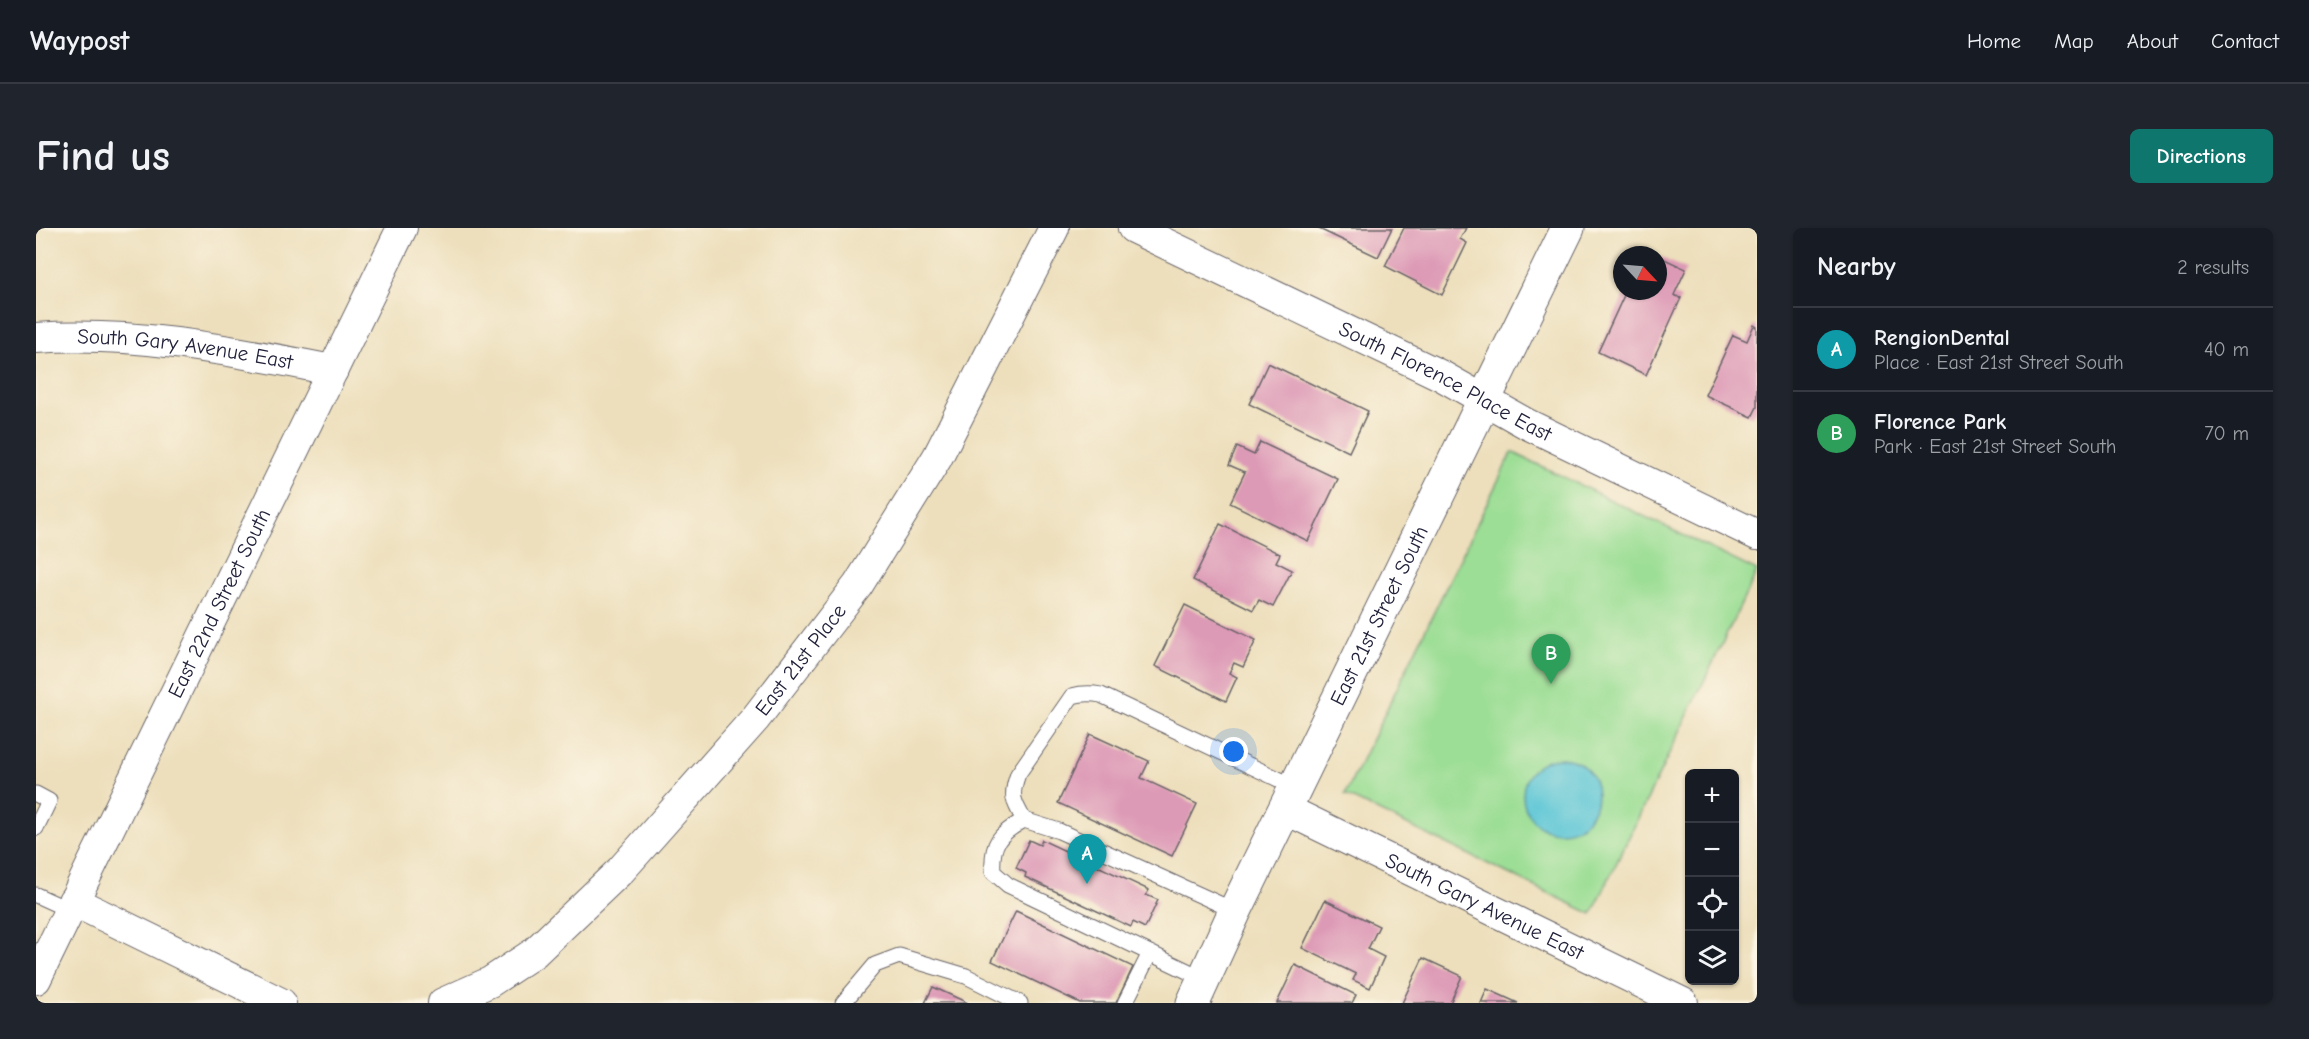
<!DOCTYPE html>
<html lang="en">
<head>
<meta charset="utf-8">
<style>
	body { margin:0; font-family:"Comic Neue",sans-serif; background:#20242c; color:#f1f3f6 }
	.controls { position:absolute; right:18px; bottom:18px; display:grid; overflow:hidden; border-radius:9px; box-shadow:0 2px 4px #0004 }
	.controls button { width:54px; height:54px; display:grid; place-items:center; padding:0; border:0; border-bottom:2px solid #363941; background:#171b24; color:#f1f3f6; font:30px sans-serif }
	.compass { position:absolute; left:1577px; top:18px; width:54px; height:54px; border-radius:50%; background:#171b24; box-shadow:0 2px 4px #0004; rotate:116deg }
	.you { position:absolute; left:1198px; top:524px; width:21px; height:21px; margin:-15px; border:4px solid #fff; border-radius:50%; background:#1a73e8; box-shadow:0 0 0 9px #1a73e833 }
	.badge { display:grid; place-items:center; width:39px; height:39px; border-radius:50%; background:#0f766e; color:#fff; font-size:20px; font-weight:700 }
	.pin { position:absolute; translate:-50% -50px; filter:drop-shadow(0 2px 3px #0008) }
	.pin::after { content:''; position:absolute; top:32px; width:21px; height:18px; background:inherit; clip-path:polygon(0 0,100% 0,50% 100%) }
	.list { margin:0; padding:0; list-style:none }
	h2 { display:flex; justify-content:space-between; align-items:center; height:78px; margin:0; padding:0 24px; font-size:26px }
	h2 small { font-size:20px; font-weight:400; color:#9ea1a6 }
	.list li { display:grid; grid-template-columns:39px 1fr auto; gap:18px; align-items:center; box-sizing:border-box; height:84px; padding:0 24px; border-top:2px solid #363941 }
	.list b { display:block; font-size:22px; white-space:nowrap }
	.list p { margin:0; font-size:20px; white-space:nowrap; color:#9ea1a6 }
	.list em { font-size:20px; font-style:normal; color:#9ea1a6 }
	.icon { flex:none; width:33px; height:33px; fill:none; stroke:currentColor; stroke-width:2; stroke-linecap:round; stroke-linejoin:round }
	.map { position:relative; flex:none; width:1721px; height:775px; overflow:hidden; border-radius:9px }
	header { display:flex; align-items:center; gap:36px; box-sizing:border-box; height:84px; padding:0 30px; background:#171b24; border-bottom:2px solid #363941 }
	header strong { font-size:28px }
	nav { display:flex; gap:33px; margin-inline-start:auto; font-size:21px }
	.intro { display:flex; align-items:center; justify-content:space-between; box-sizing:border-box; height:144px; padding:0 36px }
	h1 { margin:0; font-size:42px }
	.button { padding:15px 27px; border-radius:9px; background:#0f766e; color:#fff; font-size:21px; font-weight:700 }
	main { display:flex; gap:36px; padding:0 36px }
	aside { flex:1; background:#171b24; border-radius:9px; box-shadow:0 2px 4px #0004 }
	.map>svg:first-child { display:block }
	.green { fill:#9cde95; stroke:#5f8068; stroke-width:1.5 }
	.water { fill:#5cc6d6; stroke:#3f7488; stroke-width:1.5 }
	.building { fill:#dd9ab6 }
	.lines { fill:none; stroke-linecap:round; stroke-linejoin:round }
	.service-casing { stroke:#696468; stroke-width:17 }
	.minor-casing { stroke:#696468; stroke-width:32 }
	.secondary-casing { stroke:#696468; stroke-width:35 }
	.service { stroke:#fff; stroke-width:15 }
	.minor { stroke:#fff; stroke-width:30 }
	.secondary { stroke:#fff; stroke-width:33 }
	.labels { text-anchor:middle; dominant-baseline:central; stroke-width:5; stroke-linejoin:round; paint-order:stroke }
	.street-label { font-size:21px; fill:#22223b; stroke:#fcf5e5 }
</style>
</head>
<body>
<header>
<strong>Waypost</strong>
<nav><a>Home</a><a>Map</a><a>About</a><a>Contact</a></nav>
</header>
<div class="intro"><h1>Find us</h1><a class="button">Directions</a></div>
<main>
<div class="map">
<svg width="1721" height="775" viewBox="0 0 1721 775">
	<rect width="100%" height="100%" fill="#fcf5e5"/>
	<filter id="ink" filterUnits="userSpaceOnUse"><feTurbulence type="fractalNoise" baseFrequency=".0167" numOctaves="2"/><feDisplacementMap in="SourceGraphic" scale="12" xChannelSelector="R" yChannelSelector="G"/><feConvolveMatrix kernelMatrix="1 2 1 2 8 2 1 2 1" color-interpolation-filters="sRGB"/></filter>
	<filter id="wash" filterUnits="userSpaceOnUse"><feTurbulence type="fractalNoise" baseFrequency=".008" numOctaves="4" result="noise"/><feDisplacementMap in="SourceGraphic" scale="24" xChannelSelector="R" yChannelSelector="G"/><feGaussianBlur stdDeviation="1.35" result="paint"/><feColorMatrix in="noise" values="0 0 0 0 0 0 0 0 0 0 0 0 0 0 0 0 0 1.4 0 .05"/><feComposite in="paint" operator="in"/></filter>
	<g filter="url(#wash)">
		<rect width="100%" height="100%" fill="#eddfbc"/>
		<!-- green -->
		<path class="green" d="M1476 224 1721 343 1556 686 1309 567Z"/>
		<!-- water -->
		<path class="water" d="M1487 567a37 37 0 1 1 74 0a37 37 0 1 1-74 0Z"/>
		<g id="blocks">
			<!-- building -->
			<path class="building" d="M1281 0H1356L1342 29Z
				M1368 0H1430L1424 11 1431 15 1406 67 1349 38Z
				M1622 28 1650 41 1638 67 1645 70 1610 147 1562 124 1590 63H1622Z
				M1718 97 1721 99V179L1716 189 1669 167 1697 107 1711 113Z
				M1232 135 1332 183 1313 224 1213 176Z
				M1224 214 1302 251 1272 313 1194 275 1209 244 1193 237 1201 219 1218 227Z
				M1184 296 1244 326 1240 334 1256 342 1237 379 1223 372 1217 382 1157 352Z
				M1149 377 1220 412 1207 439 1198 435 1193 445 1201 449 1190 473 1119 438Z
				M1054 506 1113 533 1105 550 1161 576 1136 628 1022 575Z
				M993 612 1004 617 1006 612 1113 662 1110 667 1122 672 1109 700 1097 694 1095 699 989 649 990 645 980 640Z
				M1289 672 1343 698 1332 721 1348 729 1334 760 1317 752 1320 746 1266 720Z
				M980 683 1097 739 1080 775H1044L956 733Z
				M1387 730 1426 748 1414 775H1366Z
				M1259 737 1320 767 1316 775H1241Z
				M897 759 932 775H889Z
				M1451 761 1482 775H1445Z"/>
		</g>
	</g>
	<g filter="url(#ink)">
		<use href="#blocks" fill-opacity="0" stroke="#696468" stroke-width="1.5"/>
		<g class="lines">
			<defs>
				<path id="service" d="M0 566 13 573 0 600
					M988 592C977 573 974 568 982 546L1036 468C1047 465 1054 465 1065 467L1259 559
					M0 667 33 682
					M1168 751 972 657 957 644C955 615 963 606 988 592L1023 603 1199 683
					M807 775 839 737 863 728 930 748 984 775
					M1089 775 1114 725"/>
				<g id="minor">
					<path id="s1" d="M1097 0 1406 148 1491 196 1721 307"/>
					<path id="s2" d="M0 110C103 103 196 123 297 142"/>
					<path id="s3" d="M1249 581 1647 775"/>
					<path d="M37 673 245 775"/>
					<path id="s4" d="M0 751 366 0"/>
					<path id="s5" d="M407 775 454 754 498 725 585 642 719 491 822 357 901 230 1018 0"/>
				</g>
				<g id="secondary">
					<path id="s6" d="M1157 775 1199 683 1532 0"/>
				</g>
			</defs>
			<!-- service casing -->
			<use href="#service" class="service-casing"/>
			<!-- minor casing -->
			<use href="#minor" class="minor-casing"/>
			<!-- secondary casing -->
			<use href="#secondary" class="secondary-casing"/>
			<!-- service -->
			<use href="#service" class="service"/>
			<!-- minor -->
			<use href="#minor" class="minor"/>
			<!-- secondary -->
			<use href="#secondary" class="secondary"/>
		</g>
	</g>
	<g class="labels">
		<!-- street labels -->
		<g class="street-label">
			<text stroke="none"><textPath href="#s2" startOffset="150">South Gary Avenue East</textPath></text>
			<text stroke="none"><textPath href="#s1" startOffset="348">South Florence Place East</textPath></text>
			<text stroke="none"><textPath href="#s4" startOffset="418">East 22nd Street South</textPath></text>
			<text stroke="none"><textPath href="#s6" startOffset="430">East 21st Street South</textPath></text>
			<text stroke="none"><textPath href="#s5" startOffset="501">East 21st Place</textPath></text>
			<text stroke="none"><textPath href="#s3" startOffset="222">South Gary Avenue East</textPath></text>
		</g>
	</g>
</svg>
<div class="controls">
<button>+</button>
<button>−</button>
<button><svg class="icon" aria-label="locate" viewBox="0 0 24 24"><circle cx="12" cy="12" r="6"/><path d="M12 2v4M12 18v4M2 12h4M18 12h4"/></svg></button>
<button><svg class="icon" aria-label="layers" viewBox="0 0 24 24"><path d="M12 4l9 5-9 5-9-5zM3 14l9 5 9-5"/></svg></button>
</div>
<svg class="compass" viewBox="-18 -18 36 36"><path d="M0-13l5 13h-10z" fill="#e53935"/><path d="M0 13l5-13h-10z" fill="#9ea1a6"/></svg>
<div class="you"></div>
<div class="pin badge" style="left:1051px;top:656px;background:#0f9aa8">A</div>
<div class="pin badge" style="left:1515px;top:456px;background:#2e9e5b">B</div>
</div>
<aside>
<h2>Nearby<small>2 results</small></h2>
<ul class="list">
<li><span class="badge" style="background:#0f9aa8">A</span><div><b>RengionDental</b><p>Place · East 21st Street South</p></div><em>40 m</em></li>
<li><span class="badge" style="background:#2e9e5b">B</span><div><b>Florence Park</b><p>Park · East 21st Street South</p></div><em>70 m</em></li>
</ul>
</aside>
</main>
</body>
</html>
